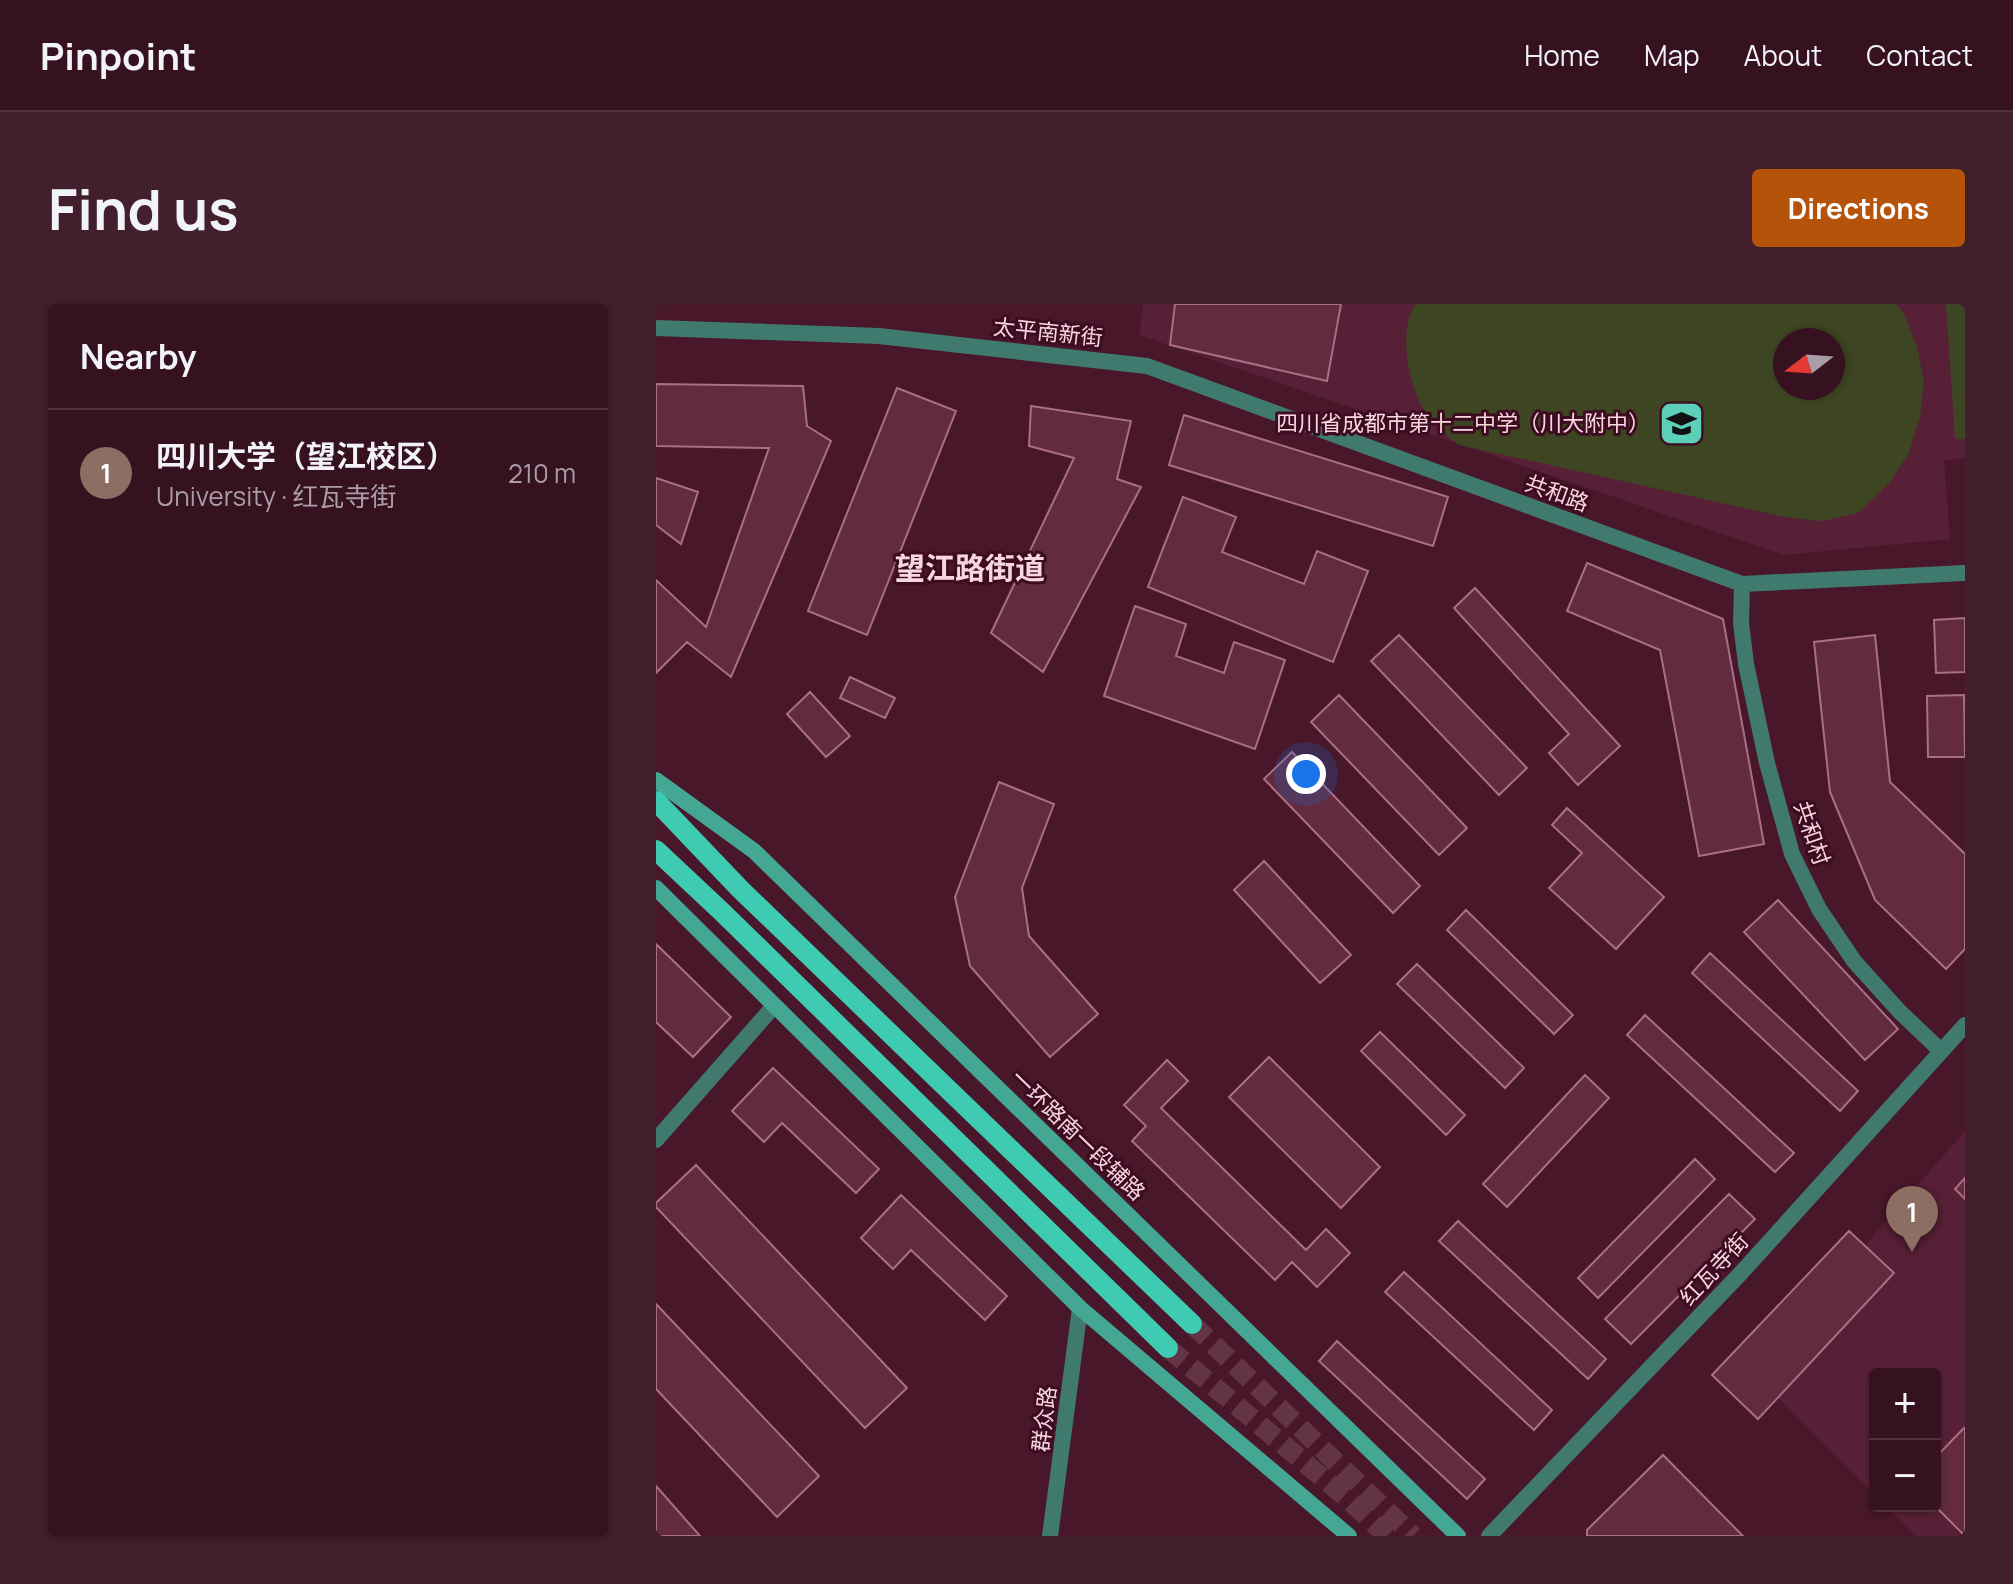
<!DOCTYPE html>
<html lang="en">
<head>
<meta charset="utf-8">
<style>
	body { margin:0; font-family:Manrope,"Noto Sans SC",sans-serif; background:#411f2d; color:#f1f3f6 }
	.controls { position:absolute; right:24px; bottom:24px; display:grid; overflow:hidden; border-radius:8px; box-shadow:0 2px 6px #0004 }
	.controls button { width:72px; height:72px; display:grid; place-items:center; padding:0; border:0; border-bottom:2px solid #50313e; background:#361120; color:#f1f3f6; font:40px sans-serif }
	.compass { position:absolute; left:1117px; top:24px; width:72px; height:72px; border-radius:50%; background:#361120; box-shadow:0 2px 6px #0004; rotate:253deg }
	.you { position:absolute; left:650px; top:470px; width:28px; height:28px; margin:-20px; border:6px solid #fff; border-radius:50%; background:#1a73e8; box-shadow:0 0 0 12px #1a73e833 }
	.badge { display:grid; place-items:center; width:52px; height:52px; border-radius:50%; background:#b45309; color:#fff; font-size:26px; font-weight:700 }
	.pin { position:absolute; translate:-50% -66px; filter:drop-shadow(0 2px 4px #0008) }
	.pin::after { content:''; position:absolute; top:42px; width:28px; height:24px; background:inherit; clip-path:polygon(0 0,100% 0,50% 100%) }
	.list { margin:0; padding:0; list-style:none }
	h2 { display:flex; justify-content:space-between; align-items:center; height:104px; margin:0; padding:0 32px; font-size:34px }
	h2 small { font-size:26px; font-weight:400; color:#aa9da5 }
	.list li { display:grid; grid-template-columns:52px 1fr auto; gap:24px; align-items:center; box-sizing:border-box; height:128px; padding:0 32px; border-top:2px solid #50313e }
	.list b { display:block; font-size:30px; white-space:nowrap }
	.list p { margin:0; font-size:26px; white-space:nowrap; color:#aa9da5 }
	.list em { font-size:26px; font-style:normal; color:#aa9da5 }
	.map { position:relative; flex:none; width:1309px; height:1232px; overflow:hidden; border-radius:8px }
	header { display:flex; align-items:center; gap:48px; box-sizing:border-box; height:112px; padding:0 40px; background:#361120; border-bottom:2px solid #50313e }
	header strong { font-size:38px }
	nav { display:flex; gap:44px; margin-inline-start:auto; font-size:28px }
	.intro { display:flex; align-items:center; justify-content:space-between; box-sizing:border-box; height:192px; padding:0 48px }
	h1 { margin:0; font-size:56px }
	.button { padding:20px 36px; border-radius:8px; background:#b45309; color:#fff; font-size:28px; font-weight:700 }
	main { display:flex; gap:48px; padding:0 48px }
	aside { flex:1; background:#361120; border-radius:8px; box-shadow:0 2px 6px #0004 }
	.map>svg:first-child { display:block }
	.built { fill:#582036; fill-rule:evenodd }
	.green { fill:#3e4522; fill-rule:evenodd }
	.building { fill:#622b3f; stroke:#aa6f82; stroke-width:2 }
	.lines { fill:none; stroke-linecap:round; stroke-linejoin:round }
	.primary-tunnel { stroke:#623445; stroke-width:20; stroke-dasharray:20 10; stroke-linecap:butt }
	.street { stroke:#407a6e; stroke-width:16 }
	.secondary { stroke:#43a794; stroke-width:16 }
	.primary { stroke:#3fcab2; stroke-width:20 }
	.labels { text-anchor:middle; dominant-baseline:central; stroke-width:6; stroke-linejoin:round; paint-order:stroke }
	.street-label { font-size:22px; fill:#f7d6e0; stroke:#3d0c21 }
	.poi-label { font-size:22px; fill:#f7d6e0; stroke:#3d0c21; text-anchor:end }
	.district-label { font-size:30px; font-weight:bold; fill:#f7d6e0; stroke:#3d0c21 }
</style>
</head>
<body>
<header>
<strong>Pinpoint</strong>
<nav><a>Home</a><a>Map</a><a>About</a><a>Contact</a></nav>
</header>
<div class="intro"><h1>Find us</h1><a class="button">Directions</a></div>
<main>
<aside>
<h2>Nearby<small></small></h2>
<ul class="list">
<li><span class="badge" style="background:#8d6e63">1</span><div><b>四川大学（望江校区）</b><p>University · 红瓦寺街</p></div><em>210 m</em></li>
</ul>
</aside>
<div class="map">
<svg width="1309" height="1232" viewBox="0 0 1309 1232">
	<rect width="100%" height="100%" fill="#48172a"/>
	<!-- built -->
	<path class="built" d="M487 0H1309V154L1288 157 1294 235 1128 251 483 31ZM1129 36H1177V84H1129Z
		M1309 827V1232H1260L1230 1202H1279V1070H1219V1191L1097 1069Z"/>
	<!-- green -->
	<path class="green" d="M760 0H1240L1248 10 1261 43 1268 78 1264 112 1253 149 1233 179 1202 209 1166 217 1129 213 803 141C787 130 773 116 764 99 752 74 742 24 760 0ZM1129 36H1177V84H1129Z
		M1290 0H1309V135H1299Z"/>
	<!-- building -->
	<path class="building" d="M519 0H685L671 77 514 41Z
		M0 80 147 82 151 122 175 137 75 373 31 338 0 369V276L50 323 113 144 0 142Z
		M241 84 300 107 211 331 152 307Z
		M375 102 475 117 461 175 485 183 387 368 335 329 418 154 373 142Z
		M528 111 792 193 777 242 513 161Z
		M0 174 42 188 25 240 0 221Z
		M527 193 580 213 566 248 648 280 661 247 712 267 677 358 492 283Z
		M931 259 1067 315 1108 540 1043 552 1004 346 911 307Z
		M819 284 964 442 922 481 893 449 913 430 798 304Z
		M479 302 530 320 520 352 568 369 578 338 629 356 599 445 448 392Z
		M1309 314V368L1280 369 1278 316Z
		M743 331 871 464 843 491 715 357Z
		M1219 331 1234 478 1309 550V645L1290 665 1219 596 1174 488 1158 338Z
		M194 373 239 394 229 414 184 394Z
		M154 388 194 432 170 453 131 410Z
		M683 391 811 524 783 551 655 418Z
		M1308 391 1309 453H1272L1271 392Z
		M636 448 764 582 737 609 608 475Z
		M343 478 398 500 366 584 373 632 442 710 394 753 314 662 299 593Z
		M911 504 1008 593 960 645 893 584 926 549 896 521Z
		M608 557 695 651 664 679 578 586Z
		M1122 596 1242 725 1209 756 1088 628Z
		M810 606 917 711 898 730 791 626Z
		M0 640 75 713 37 753 0 718Z
		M1054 649 1202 787 1184 807 1036 669Z
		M761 660 868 764 849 784 741 680Z
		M989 711 1138 849 1119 868 971 731Z
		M724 728 809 811 790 831 705 747Z
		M613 753 724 863 685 904 573 793Z
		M511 756 532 777 505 804 650 946 670 925 694 949 661 983 636 958 619 976 476 837 490 822 468 801Z
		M117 764 223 865 200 889 126 819 108 838 76 807Z
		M929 771 953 794 851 903 827 880Z
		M1039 855 1059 875 942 994 922 974Z
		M40 861 251 1084 209 1124 0 903V899Z
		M1309 874V895L1299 885Z
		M1073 890 1099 915 975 1040 949 1015Z
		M245 891 351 992 329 1016 255 946 237 965 205 934Z
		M802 917 950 1055 932 1075 783 937Z
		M1193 927 1238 969 1102 1115 1056 1071Z
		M748 968 896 1106 878 1126 729 988Z
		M0 1000 163 1172 121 1213 0 1085Z
		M681 1037 829 1175 811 1195 663 1057Z
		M1308 1124 1309 1125V1232L1279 1202V1154Z
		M1007 1151 1087 1232H931V1226Z
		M0 1182 44 1232H0Z"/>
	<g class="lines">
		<!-- primary-tunnel -->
		<path class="primary-tunnel" d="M536 1020 757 1232
			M512 1044 692 1195 731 1232"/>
		<!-- street -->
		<path class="street" d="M0 24 223 32 491 62 1086 280 1309 269
			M1086 280 1085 319 1090 360 1111 459 1136 550 1163 605 1198 657 1244 708 1285 747
			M0 836 118 702
			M394 1232 424 1004
			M833 1232 1085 969 1309 721"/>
		<!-- secondary -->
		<path class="secondary" d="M0 476 98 547 802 1232
			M0 584 424 1004 693 1232"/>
		<!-- primary -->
		<path class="primary" d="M0 497 85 586 536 1020
			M0 546 65 607 512 1044"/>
	</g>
	<!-- icons -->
	<defs>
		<symbol id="school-square" viewBox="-11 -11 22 22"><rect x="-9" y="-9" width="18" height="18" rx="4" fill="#5dceb8" stroke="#3d0c21"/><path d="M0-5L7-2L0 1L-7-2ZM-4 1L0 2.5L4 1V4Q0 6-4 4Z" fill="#111"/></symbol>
	</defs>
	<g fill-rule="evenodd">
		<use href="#school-square" x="1000" y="94" width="51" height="51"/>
	</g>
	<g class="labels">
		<!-- street labels -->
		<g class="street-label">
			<text transform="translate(392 28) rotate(6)">太平南新街</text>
			<text transform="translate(901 189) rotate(20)">共和路</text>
			<text transform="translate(1156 529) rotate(71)">共和村</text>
			<text transform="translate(422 831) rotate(44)">一环路南一段辅路</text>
			<text transform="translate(1058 965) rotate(-47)">红瓦寺街</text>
			<text transform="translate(388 1115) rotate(-83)">群众路</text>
		</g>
		<!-- poi labels -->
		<g class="poi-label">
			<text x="994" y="119">四川省成都市第十二中学（川大附中）</text>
		</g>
		<!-- district labels -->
		<g class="district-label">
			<text x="314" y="263">望江路街道</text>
		</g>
	</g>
</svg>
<div class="controls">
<button>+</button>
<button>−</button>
</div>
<svg class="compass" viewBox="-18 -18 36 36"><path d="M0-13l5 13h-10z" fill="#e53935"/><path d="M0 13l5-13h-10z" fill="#aa9da5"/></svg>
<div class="you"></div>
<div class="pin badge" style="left:1256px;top:948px;background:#8d6e63">1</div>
</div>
</main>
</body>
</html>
